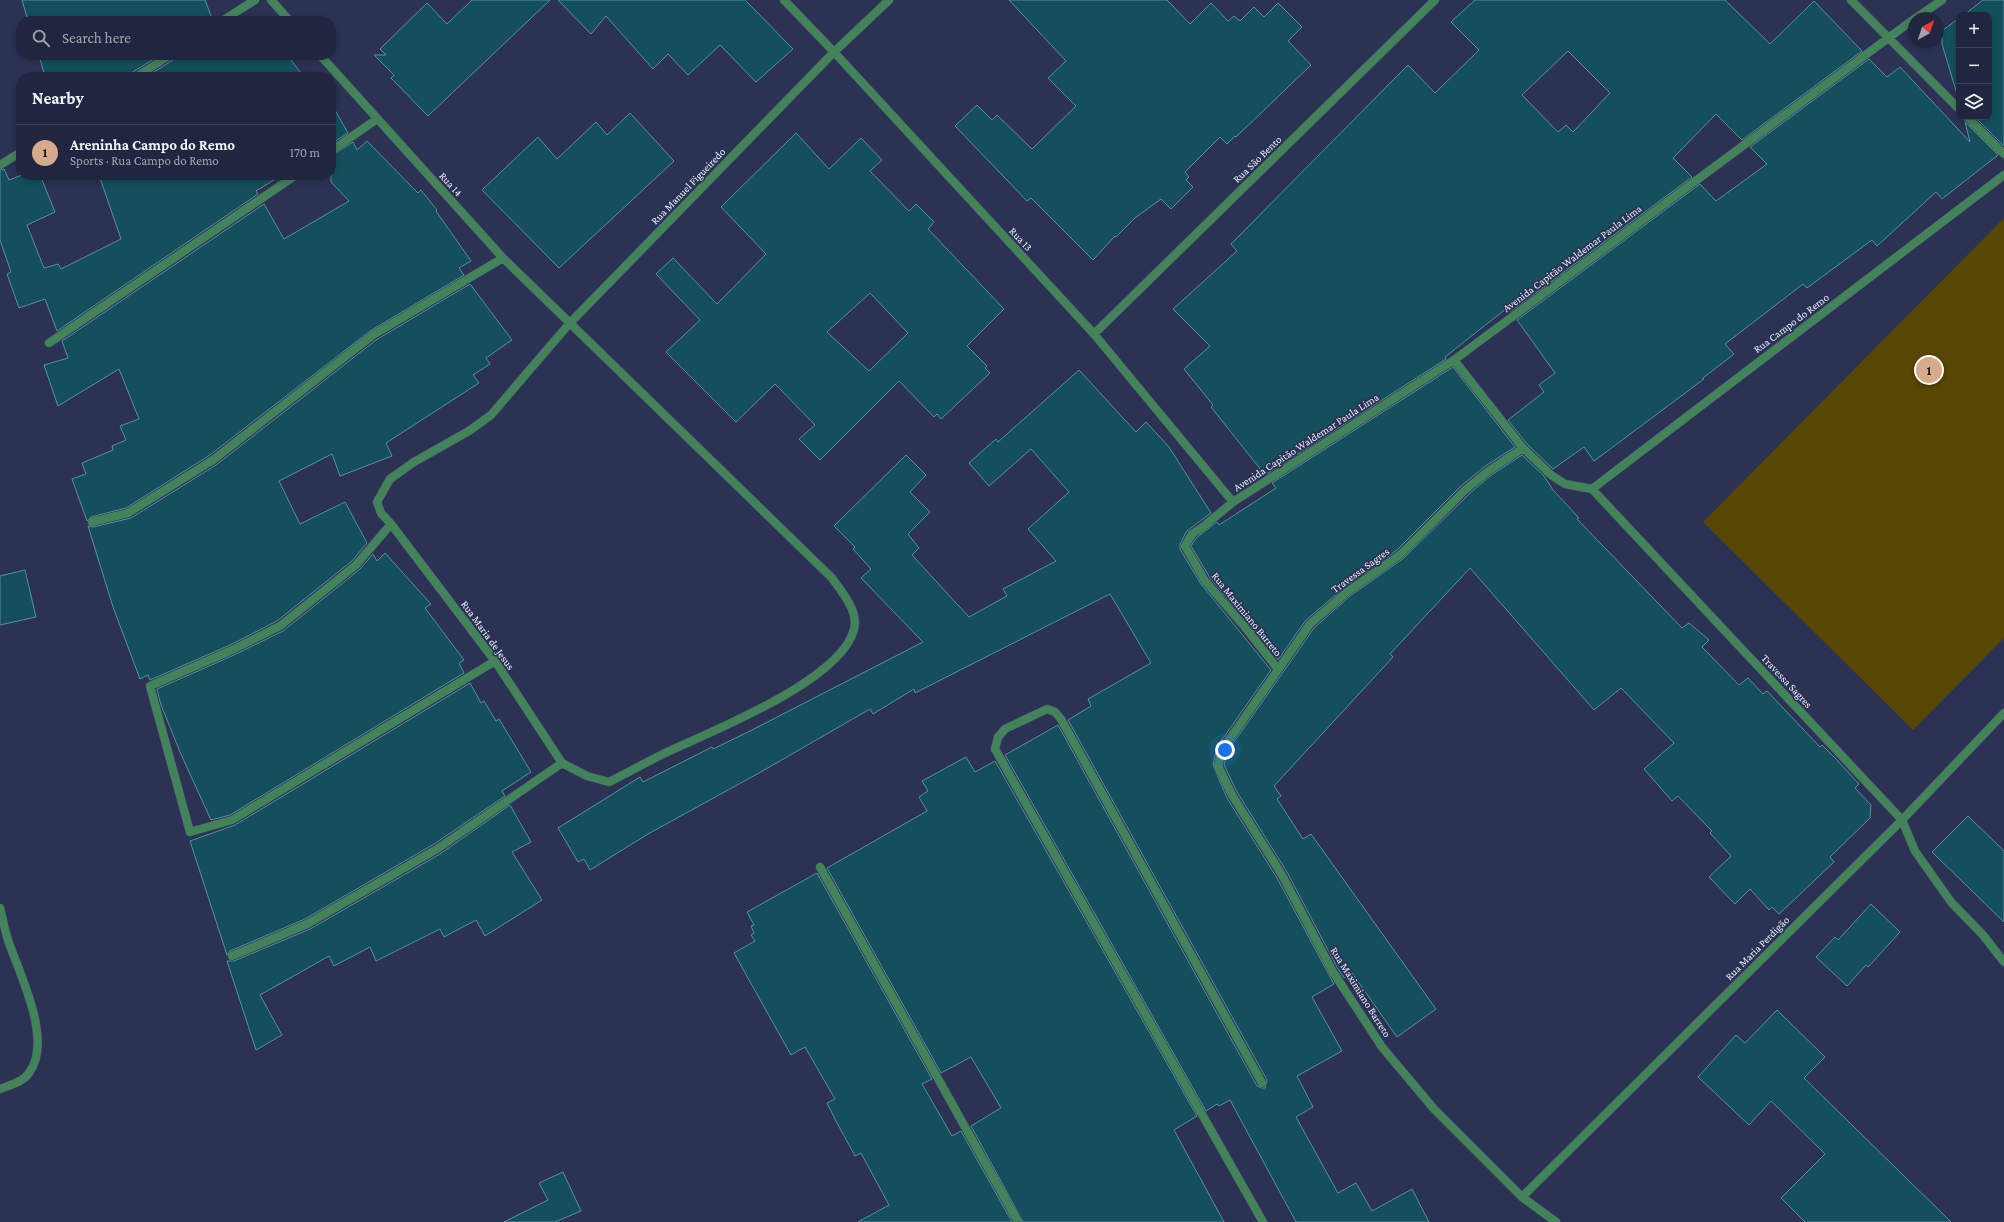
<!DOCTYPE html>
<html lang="en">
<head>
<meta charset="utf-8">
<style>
	body { margin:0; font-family:"Crimson Pro",serif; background:#2d324a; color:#f1f3f6 }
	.controls { position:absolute; right:12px; top:12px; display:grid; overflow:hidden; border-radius:8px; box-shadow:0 2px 6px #0003 }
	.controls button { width:36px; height:36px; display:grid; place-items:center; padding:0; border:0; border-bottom:1px solid #3d4359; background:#20263f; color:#f1f3f6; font:20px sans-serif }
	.compass { position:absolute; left:1908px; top:12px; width:36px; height:36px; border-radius:50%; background:#20263f; box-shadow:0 2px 6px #0003; rotate:40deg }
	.you { position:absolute; left:1225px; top:750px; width:14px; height:14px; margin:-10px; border:3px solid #fff; border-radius:50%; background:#1a73e8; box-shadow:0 0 0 6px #1a73e833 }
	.badge { display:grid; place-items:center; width:26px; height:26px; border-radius:50%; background:#d6ab8b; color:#111; font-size:13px; font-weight:700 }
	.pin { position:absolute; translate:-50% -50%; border:2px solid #fff; box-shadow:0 1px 4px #0006 }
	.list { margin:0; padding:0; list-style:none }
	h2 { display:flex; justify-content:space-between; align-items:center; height:52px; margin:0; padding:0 16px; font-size:17px }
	h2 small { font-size:13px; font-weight:400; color:#a2a5b0 }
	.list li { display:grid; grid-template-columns:26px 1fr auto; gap:12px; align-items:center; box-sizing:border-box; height:56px; padding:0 16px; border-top:1px solid #3d4359 }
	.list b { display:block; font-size:15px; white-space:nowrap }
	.list p { margin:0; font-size:13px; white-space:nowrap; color:#a2a5b0 }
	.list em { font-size:13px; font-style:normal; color:#a2a5b0 }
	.icon { flex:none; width:22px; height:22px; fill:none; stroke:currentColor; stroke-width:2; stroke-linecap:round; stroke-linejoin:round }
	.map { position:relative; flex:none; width:2004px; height:1222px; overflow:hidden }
	.search { position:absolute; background:#20263f; box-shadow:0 2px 6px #0003; left:16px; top:16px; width:320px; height:44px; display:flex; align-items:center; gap:10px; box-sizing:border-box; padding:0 14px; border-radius:16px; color:#a2a5b0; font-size:15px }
	.panel { position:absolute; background:#20263f; box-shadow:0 2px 6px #0003; left:16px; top:72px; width:320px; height:108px; border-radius:16px }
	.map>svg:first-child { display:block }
	.green { fill:#584703 }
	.building { fill:#144f5b; stroke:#59909d; fill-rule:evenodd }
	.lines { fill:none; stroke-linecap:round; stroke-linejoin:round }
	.lane-casing { stroke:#4a506f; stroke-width:9 }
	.street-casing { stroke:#4a506f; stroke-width:9 }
	.lane { stroke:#43835a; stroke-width:8 }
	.street { stroke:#43835a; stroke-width:8 }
	.labels { text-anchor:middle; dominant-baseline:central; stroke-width:3.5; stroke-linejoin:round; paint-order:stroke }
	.street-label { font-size:11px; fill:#eaeefb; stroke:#2b3254 }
</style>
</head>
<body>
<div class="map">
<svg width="2004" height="1222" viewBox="0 0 2004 1222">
	<rect width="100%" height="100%" fill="#2b3254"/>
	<!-- green -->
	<path class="green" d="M2004 218V638L1913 730 1703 522Z"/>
	<!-- building -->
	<path class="building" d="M22 0H205L213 21H28Z
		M472 0H550L428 116 391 78 394 75 374 55H386L380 49 427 3 447 24Z
		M558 0H745L793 49 756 82 720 45 688 75 668 54 653 69 606 16 591 34Z
		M1009 0H1167L1190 24 1211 3 1228 21 1234 16 1240 21 1254 7 1264 17 1278 3 1302 27 1288 41 1311 65 1236 137 1235 136 1227 144 1220 137 1185 172 1189 177 1186 180 1193 187 1171 209 1161 199 1135 218 1116 237 1115 236 1093 260 1031 198 1027 201 955 126 977 105 992 120 997 115 1032 149 1076 106 1048 78 1066 61Z
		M1475 0H1725L1770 44 1814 1 1862 51 1742 140 1716 114 1673 158 1692 177 1510 312 1507 308 1445 357 1446 359 1265 475 1211 407 1213 405 1184 369 1210 346 1173 309 1237 251 1231 244 1408 65 1435 93 1479 50 1451 22ZM1568 51 1610 93 1573 132 1566 125 1558 132 1522 95Z
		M1983 0H2004V146L1975 117H1989V15H1964Z
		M1959 18V101L1942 44V31Z
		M39 55H160L133 72 131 77H45Z
		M175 55H287L304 77H146L173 60Z
		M1869 59 1887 77 1900 67 1970 142 1965 122 1998 155 1942 199 1936 192 1877 246 1872 240 1807 288 1803 284 1725 344 1734 354 1703 378 1704 379 1594 461 1584 447 1553 469 1527 444 1508 420 1544 392 1539 385 1555 373 1517 320 1700 184 1716 201 1767 164 1750 147Z
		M331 103 348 133 331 144Z
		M630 113 674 161 559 268 482 190 538 137 557 159 596 122 607 135Z
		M796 133 829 169 861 138 882 160 870 171 909 211 916 204 934 222 928 229 1004 309 967 346 987 366 985 368 990 373 941 419 937 414 934 417 899 381 820 460 799 439 815 425 775 384 736 422 666 352 700 320 656 274 673 258 717 304 766 254 721 207ZM870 293 908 333 869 371 827 332Z
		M367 141 418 193 421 190 437 210 436 211 471 261 459 268 464 275 370 331 210 455 126 508 91 517 87 521 72 479 86 474 82 463 113 450 112 446 126 440 120 426 139 419 119 369 58 406 44 365 68 358 62 341 264 204 284 239 349 201 331 182V156L353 142 357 150Z
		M4 169 9 180 22 175H40L55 212 27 225 44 268 58 264 61 269 121 239 99 175H282L256 191 258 194 57 331 45 299 19 308 7 274 11 272 0 240V170Z
		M470 284 512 340 486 358 490 364 473 375 479 383 386 443 392 456 340 476 332 454 279 481 300 524 345 502 367 543 352 561 277 621 230 645 150 680 148 675 140 679 113 607 88 526 93 527 131 518 216 465 376 340Z
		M1453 367 1515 447 1484 467 1460 487 1397 550 1344 588 1306 620 1278 660 1210 578 1191 546 1196 538 1217 522 1219 525 1276 488 1272 483Z
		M1079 370 1136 432 1146 422 1169 447 1211 513 1187 531 1180 544V549L1201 584 1271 670 1217 747 1213 765 1227 798 1277 878 1334 984 1312 997 1342 1051 1297 1076 1313 1107 1296 1117 1338 1193 1356 1183 1372 1211 1412 1189 1429 1222H1296L1230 1100 1219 1106 1217 1104 1206 1111 1005 755 1058 725 1257 1086 1262 1088H1265L1267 1080 1068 720 1091 706 1088 699 1151 663 1110 594 915 693 914 689 873 714 870 709 759 773 648 834 590 870 584 859 578 862 558 828 640 777 643 782 712 747 713 749 750 731 923 642 861 578 871 569 853 549 855 547 834 526 906 455 926 475 910 492 930 512 908 534 919 548 912 555 969 617 1007 596 1003 589 1056 561 1028 529 1069 492 1031 449 989 486 969 463 996 439 998 442Z
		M1522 455 1544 476 1553 490 1579 518 1577 519 1682 628 1689 623 1709 640 1702 647 1739 685 1748 678 1763 694 1767 691 1820 747 1822 745 1836 759 1859 784 1855 788 1871 805 1870 818 1830 857 1834 862 1779 914 1772 907 1769 910 1750 889 1735 904 1709 877 1731 856 1710 833 1712 831 1678 796 1672 801 1644 769 1674 743 1621 688 1594 710 1470 568 1390 654 1393 657 1274 786 1281 796 1277 799 1303 839 1311 834 1436 1009 1397 1037 1352 973 1344 978 1338 969 1287 872 1237 792 1224 765 1227 752 1314 628 1350 596 1404 558 1468 495 1490 476Z
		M385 553 431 604 425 608 464 660 459 663 464 673 230 815 211 820 180 752 161 705 157 689 234 655 283 631 360 569 373 554 377 561Z
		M25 570 36 617 0 625V576Z
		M470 683 481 703 484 701 496 721 499 719 531 772 502 791 505 796 434 844 305 919 230 951 227 955 190 841 235 825Z
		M966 757 975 772 995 761 1197 1116 1174 1130 1224 1222H1023L971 1126 1001 1108 971 1057 941 1073 827 868 927 811 919 797 928 791 922 781Z
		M510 805 531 842 512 852 542 900 485 936 476 920 444 937 440 929 376 961 370 947 334 966 329 956 260 995 282 1035 256 1050 227 961H234L310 929 440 854Z
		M1968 816 2004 851V922L1932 852Z
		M817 873 932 1079 922 1084 952 1136 961 1131 1012 1222H858L889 1205 861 1153 855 1156 836 1121 827 1103 835 1099 805 1047 791 1055 734 953 755 941 751 935 754 933 751 926 754 925 747 912Z
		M1871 904 1900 932 1868 967 1866 965 1847 986 1816 957 1835 937 1838 940Z
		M1777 1010 1825 1057 1804 1078 1951 1222H1805L1781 1198 1825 1154 1771 1101 1749 1125 1698 1077 1736 1035 1745 1043Z
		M563 1172 581 1211 555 1222H504L548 1200 539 1183Z"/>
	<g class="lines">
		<defs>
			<path id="lane" d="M1203 527 1192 534 1185 546 1205 581 1244 626 1278 669
				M1262 1083 1061 719 1055 712 1047 709 1005 729 998 737 995 749 1263 1222"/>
			<path id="street" d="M271 0 290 21
				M784 0 834 52 1094 334 1233 502
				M1851 0 1959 109
				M1916 18 1942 0
				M222 21 255 0
				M136 77 170 55
				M1967 117 2004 154
				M331 151 377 119
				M0 165 21 152
				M1094 334 1435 0
				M49 343 296 175
				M1454 360 1523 448 1551 475 1565 484 1592 489 1902 820 1915 851 1951 902 1983 935 2004 962
				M1523 448 1487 472 1464 491 1401 554 1347 592 1310 624 1222 750 1218 766 1232 795 1282 875 1333 972 1382 1047 1434 1109 1522 1197 1556 1222
				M1592 489 2004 175
				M92 522 128 513 213 460 373 335 503 258
				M391 524 495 661 562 763
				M1203 527 1233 502 1454 360 1914 19
				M495 661 232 820 190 832 150 686 232 650 280 626 356 565 391 524 381 513 377 502 390 479 414 462 469 431 491 415 569 324 834 52 889 0
				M820 867 1018 1222
				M0 908C3 919 5 932 9 943 21 977 53 1041 29 1073 23 1082 10 1085 0 1089
				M232 956 307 924 437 849 562 763 587 776 609 782C627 773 645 763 663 754 709 732 842 681 854 629 859 611 841 591 832 578L503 258 320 55
				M1522 1197 1902 820 2004 713"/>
		</defs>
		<!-- lane casing -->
		<use href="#lane" class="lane-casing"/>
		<!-- street casing -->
		<use href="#street" class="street-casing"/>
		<!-- lane -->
		<use href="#lane" class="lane"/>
		<!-- street -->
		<use href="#street" class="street"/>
	</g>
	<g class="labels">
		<!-- street labels -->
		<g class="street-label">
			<text transform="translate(1257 159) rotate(-44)">Rua São Bento</text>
			<text transform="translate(451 184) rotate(48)">Rua 14</text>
			<text transform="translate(688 186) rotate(-46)">Rua Manuel Figueiredo</text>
			<text transform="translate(1021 239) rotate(47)">Rua 13</text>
			<text transform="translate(1572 258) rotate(-37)">Avenida Capitão Waldemar Paula Lima</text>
			<text transform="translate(1791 323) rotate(-37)">Rua Campo do Remo</text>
			<text transform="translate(1306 442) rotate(-33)">Avenida Capitão Waldemar Paula Lima</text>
			<text transform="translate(1360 570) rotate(-36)">Travessa Sagres</text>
			<text transform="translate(1247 614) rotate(51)">Rua Maximiano Barreto</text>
			<text transform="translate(488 635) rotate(54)">Rua Maria de Jesus</text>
			<text transform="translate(1787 681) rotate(47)">Travessa Sagres</text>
			<text transform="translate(1757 948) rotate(-45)">Rua Maria Perdigão</text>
			<text transform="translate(1361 992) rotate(58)">Rua Maximiano Barreto</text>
		</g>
	</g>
</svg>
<div class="controls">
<button>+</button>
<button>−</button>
<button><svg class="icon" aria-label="layers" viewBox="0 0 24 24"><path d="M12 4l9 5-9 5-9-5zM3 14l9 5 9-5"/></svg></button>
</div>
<svg class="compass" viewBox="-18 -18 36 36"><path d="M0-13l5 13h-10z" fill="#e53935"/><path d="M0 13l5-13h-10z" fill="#a2a5b0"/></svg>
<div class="you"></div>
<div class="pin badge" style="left:1929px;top:370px">1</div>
<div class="search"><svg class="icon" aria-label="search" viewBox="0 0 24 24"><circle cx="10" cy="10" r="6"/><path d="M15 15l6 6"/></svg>Search here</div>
<section class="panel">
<h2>Nearby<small></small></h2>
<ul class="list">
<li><span class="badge">1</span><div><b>Areninha Campo do Remo</b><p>Sports · Rua Campo do Remo</p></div><em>170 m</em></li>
</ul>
</section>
</div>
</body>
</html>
